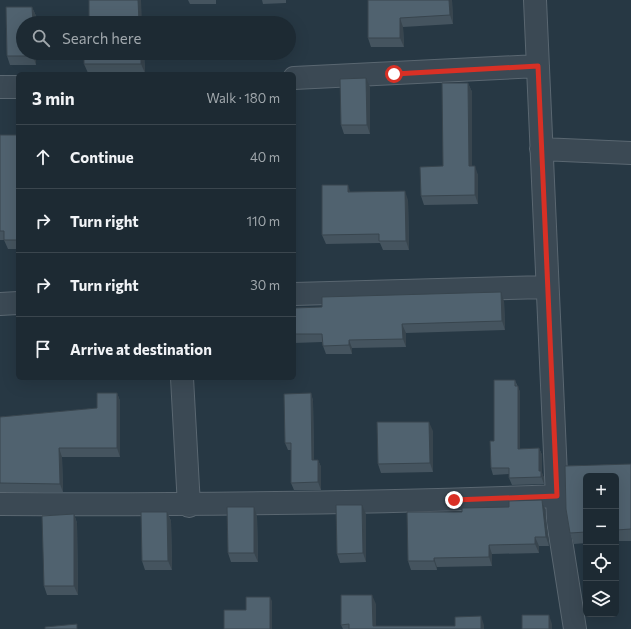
<!DOCTYPE html>
<html lang="en">
<head>
<meta charset="utf-8">
<style>
	body { margin:0; font-family:Commissioner,sans-serif; background:#25323b; color:#f1f3f6 }
	.controls { position:absolute; right:12px; bottom:12px; display:grid; overflow:hidden; border-radius:6px; box-shadow:0 4px 16px #0002 }
	.controls button { width:36px; height:36px; display:grid; place-items:center; padding:0; border:0; border-bottom:1px solid #3b464e; background:#1d2a33; color:#f1f3f6; font:20px sans-serif }
	.stop { position:absolute; width:12px; height:12px; margin:-9px; border:3px solid #d93025; border-radius:50%; background:#fff }
	.stop.end { background:#d93025; border-color:#fff; box-shadow:0 1px 4px #0008 }
	.list { margin:0; padding:0; list-style:none }
	h2 { display:flex; justify-content:space-between; align-items:center; height:52px; margin:0; padding:0 16px; font-size:17px }
	h2 small { font-size:13px; font-weight:400; color:#a0a7ac }
	.list li { display:grid; grid-template-columns:26px 1fr auto; gap:12px; align-items:center; box-sizing:border-box; height:64px; padding:0 16px; border-top:1px solid #3b464e }
	.list b { display:block; font-size:15px; white-space:nowrap }
	.list em { font-size:13px; font-style:normal; color:#a0a7ac }
	.icon { flex:none; width:22px; height:22px; fill:none; stroke:currentColor; stroke-width:2; stroke-linecap:round; stroke-linejoin:round }
	.map { position:relative; flex:none; width:631px; height:629px; overflow:hidden }
	.search { position:absolute; background:#1d2a33; box-shadow:0 4px 16px #0002; left:16px; top:16px; width:280px; height:44px; display:flex; align-items:center; gap:10px; box-sizing:border-box; padding:0 14px; border-radius:22px; color:#a0a7ac; font-size:15px }
	.panel { position:absolute; background:#1d2a33; box-shadow:0 4px 16px #0002; left:16px; top:72px; width:280px; height:308px; border-radius:6px }
	.map>svg:first-child { display:block }
	.lines { fill:none; stroke-linecap:round; stroke-linejoin:round }
	.minor-casing { stroke:#5a6771; stroke-width:24 }
	.minor { stroke:#3b4954; stroke-width:22 }
	.wall { fill:#45545f }
	.shaded-wall { fill:#38454e }
	.building { fill:#50626f; stroke:#38454e }
	.route { stroke:#d93025; stroke-width:5 }
</style>
</head>
<body>
<div class="map">
<svg width="631" height="629" viewBox="0 0 631 629">
	<rect width="100%" height="100%" fill="#273844"/>
	<g class="lines">
		<defs>
			<path id="minor" d="M535 0 558 521 575 629
				M294 78 538 66
				M0 87H18
				M541 149 631 153
				M294 294 547 287
				M0 304 18 303
				M182 378 189 506
				M0 504C186 505 371 503 557 496"/>
		</defs>
		<!-- minor casing -->
		<use href="#minor" class="minor-casing"/>
		<!-- minor -->
		<use href="#minor" class="minor"/>
	</g>
	<!-- wall -->
	<path class="wall" d="M188 0H216V4H190Z
		M262 0H286V3L263 4Z
		M368 0H452L453 24 403 27 404 47H371L368 38Z
		M6 7H32L36 16V23H23V53H36V65H10L7 56Z
		M84 53H144L145 73H88L84 64Z
		M468 83 472 92V166L478 175V204L424 205 421 196 443 166Z
		M370 87V134H344L341 125Z
		M0 135 18 138V249H8L4 240H0Z
		M351 192 408 200 409 250H383L380 243 326 244 322 235Z
		M504 301 505 330 406 333V347L352 348V354H326L323 346 322 342 294 343V308Z
		M515 380 520 392V449L539 448 542 455V473L544 478V484L512 485 509 478V474L493 475 491 468Z
		M117 393 120 401V457H62L63 492H0V417L97 408Z
		M311 393 313 401 314 460H318L321 467V490H294L291 483V450H288L285 443Z
		M433 431V472L381 473 378 464Z
		M631 464V541H616V476H586V543L574 544 570 533 566 509 565 466Z
		M542 500 545 509 549 546H539V553L492 554V566L437 567V570H411L408 561 462 512 509 507Z
		M167 512 171 521 172 570H145L142 561Z
		M74 514 77 523 78 595H47L44 586Z
		M366 514V562L340 563 337 554Z
		M257 516 258 562H231L228 553Z
		M376 604V626H455L484 625V629H343L341 625Z"/>
	<!-- shaded-wall -->
	<path class="shaded-wall" d="M138 0H141L142 23H140L139 21Z
		M449 0H452L453 24 450 15Z
		M32 7 36 16V23H33Z
		M400 18 403 27 404 47 400 38Z
		M33 53H36V65L33 56Z
		M141 53H144L145 73 141 64Z
		M366 78 370 87V134L367 125Z
		M468 83 472 92V175L469 166Z
		M17 135 18 138V192V191Z
		M475 166 478 175V204L475 195Z
		M348 185 351 194 348 192Z
		M405 191 408 200 409 250 406 241Z
		M501 292 504 301 505 330 502 321Z
		M402 324 406 333V347L403 339Z
		M349 340 352 348V354L349 345Z
		M518 386 520 392V456L518 449Z
		M117 393 120 401V457L117 448Z
		M311 393 313 401 314 467 312 460Z
		M429 422 433 431V472L430 463Z
		M59 448 62 457 63 492 60 484Z
		M539 448 542 455V473L544 478V484L539 471Z
		M318 460 321 467V490L318 482Z
		M542 500 545 509 549 546 546 537Z
		M362 505 366 514V562L363 553Z
		M254 507 257 516 258 562 254 553Z
		M167 512 171 521 172 570 168 561Z
		M74 514 77 523 78 595 74 586Z
		M535 537 539 546V553L535 544Z
		M489 545 492 554V566L489 557Z
		M434 558 437 567V570L434 561Z
		M372 595 376 604V629L373 626Z
		M270 597 272 601V629H270Z
		M549 615 552 624V629H549Z
		M481 616 484 625V629H481Z"/>
	<!-- building -->
	<path class="building" d="M89 0H138L139 21H141V23H84V21H89Z
		M368 0H449L450 15 400 18V38H368Z
		M6 7H32L33 23H23V53H33V56H7Z
		M84 53H141V64H84Z
		M366 78 367 125H341L340 79Z
		M442 83H468L469 166H475V195L421 196 420 167 443 166Z
		M0 135H17L18 240H4V231H0Z
		M322 185H348V192L405 191 406 241H379V234L322 235Z
		M501 292 502 321 402 324 403 339 349 340V345L323 346 322 334H294V308L322 307V297Z
		M494 380H515V386H518V449L539 448V471H541V477L509 478V468H491L490 441H494Z
		M97 393H117V448H59L60 484 0 483V417L97 408Z
		M311 393 312 460H318V482L291 483V443H285L284 394Z
		M377 422H429L430 463 378 464Z
		M631 464V529L616 530V476H586V532L570 533 566 509 565 466Z
		M542 500 546 537H535V544L489 545V557L434 558V561H408L407 512H462V508L509 507V501Z
		M336 505H362L363 553 337 554Z
		M227 507H254V553H228Z
		M141 512H167L168 561H142Z
		M74 514V586H44L42 516Z
		M341 595H372L373 626H455V617L481 616V629H349V624L341 625Z
		M246 597H270V629H224V610H246Z
		M522 615H549V629H522Z
		M77 624V629H45V627Z"/>
	<g class="lines">
		<!-- route -->
		<path class="route" d="M394 74 538 66 557 496 454 500"/>
	</g>
</svg>
<div class="controls">
<button>+</button>
<button>−</button>
<button><svg class="icon" aria-label="locate" viewBox="0 0 24 24"><circle cx="12" cy="12" r="6"/><path d="M12 2v4M12 18v4M2 12h4M18 12h4"/></svg></button>
<button><svg class="icon" aria-label="layers" viewBox="0 0 24 24"><path d="M12 4l9 5-9 5-9-5zM3 14l9 5 9-5"/></svg></button>
</div>
<div class="stop" style="left:394px;top:74px"></div>
<div class="stop end" style="left:454px;top:500px"></div>
<div class="search"><svg class="icon" aria-label="search" viewBox="0 0 24 24"><circle cx="10" cy="10" r="6"/><path d="M15 15l6 6"/></svg>Search here</div>
<section class="panel">
<h2>3 min<small>Walk · 180 m</small></h2>
<ul class="list">
<li><svg class="icon" aria-label="ahead" viewBox="0 0 24 24"><path d="M12 20V5M6 11l6-6 6 6"/></svg><div><b>Continue</b></div><em>40 m</em></li>
<li><svg class="icon" aria-label="right" viewBox="0 0 24 24"><path d="M7 20v-9h11M14 6l5 5-5 5"/></svg><div><b>Turn right</b></div><em>110 m</em></li>
<li><svg class="icon" aria-label="right" viewBox="0 0 24 24"><path d="M7 20v-9h11M14 6l5 5-5 5"/></svg><div><b>Turn right</b></div><em>30 m</em></li>
<li><svg class="icon" aria-label="arrive" viewBox="0 0 24 24"><path d="M6 21V4h12l-3 4 3 4H6"/></svg><div><b>Arrive at destination</b></div></li>
</ul>
</section>
</div>
</body>
</html>
